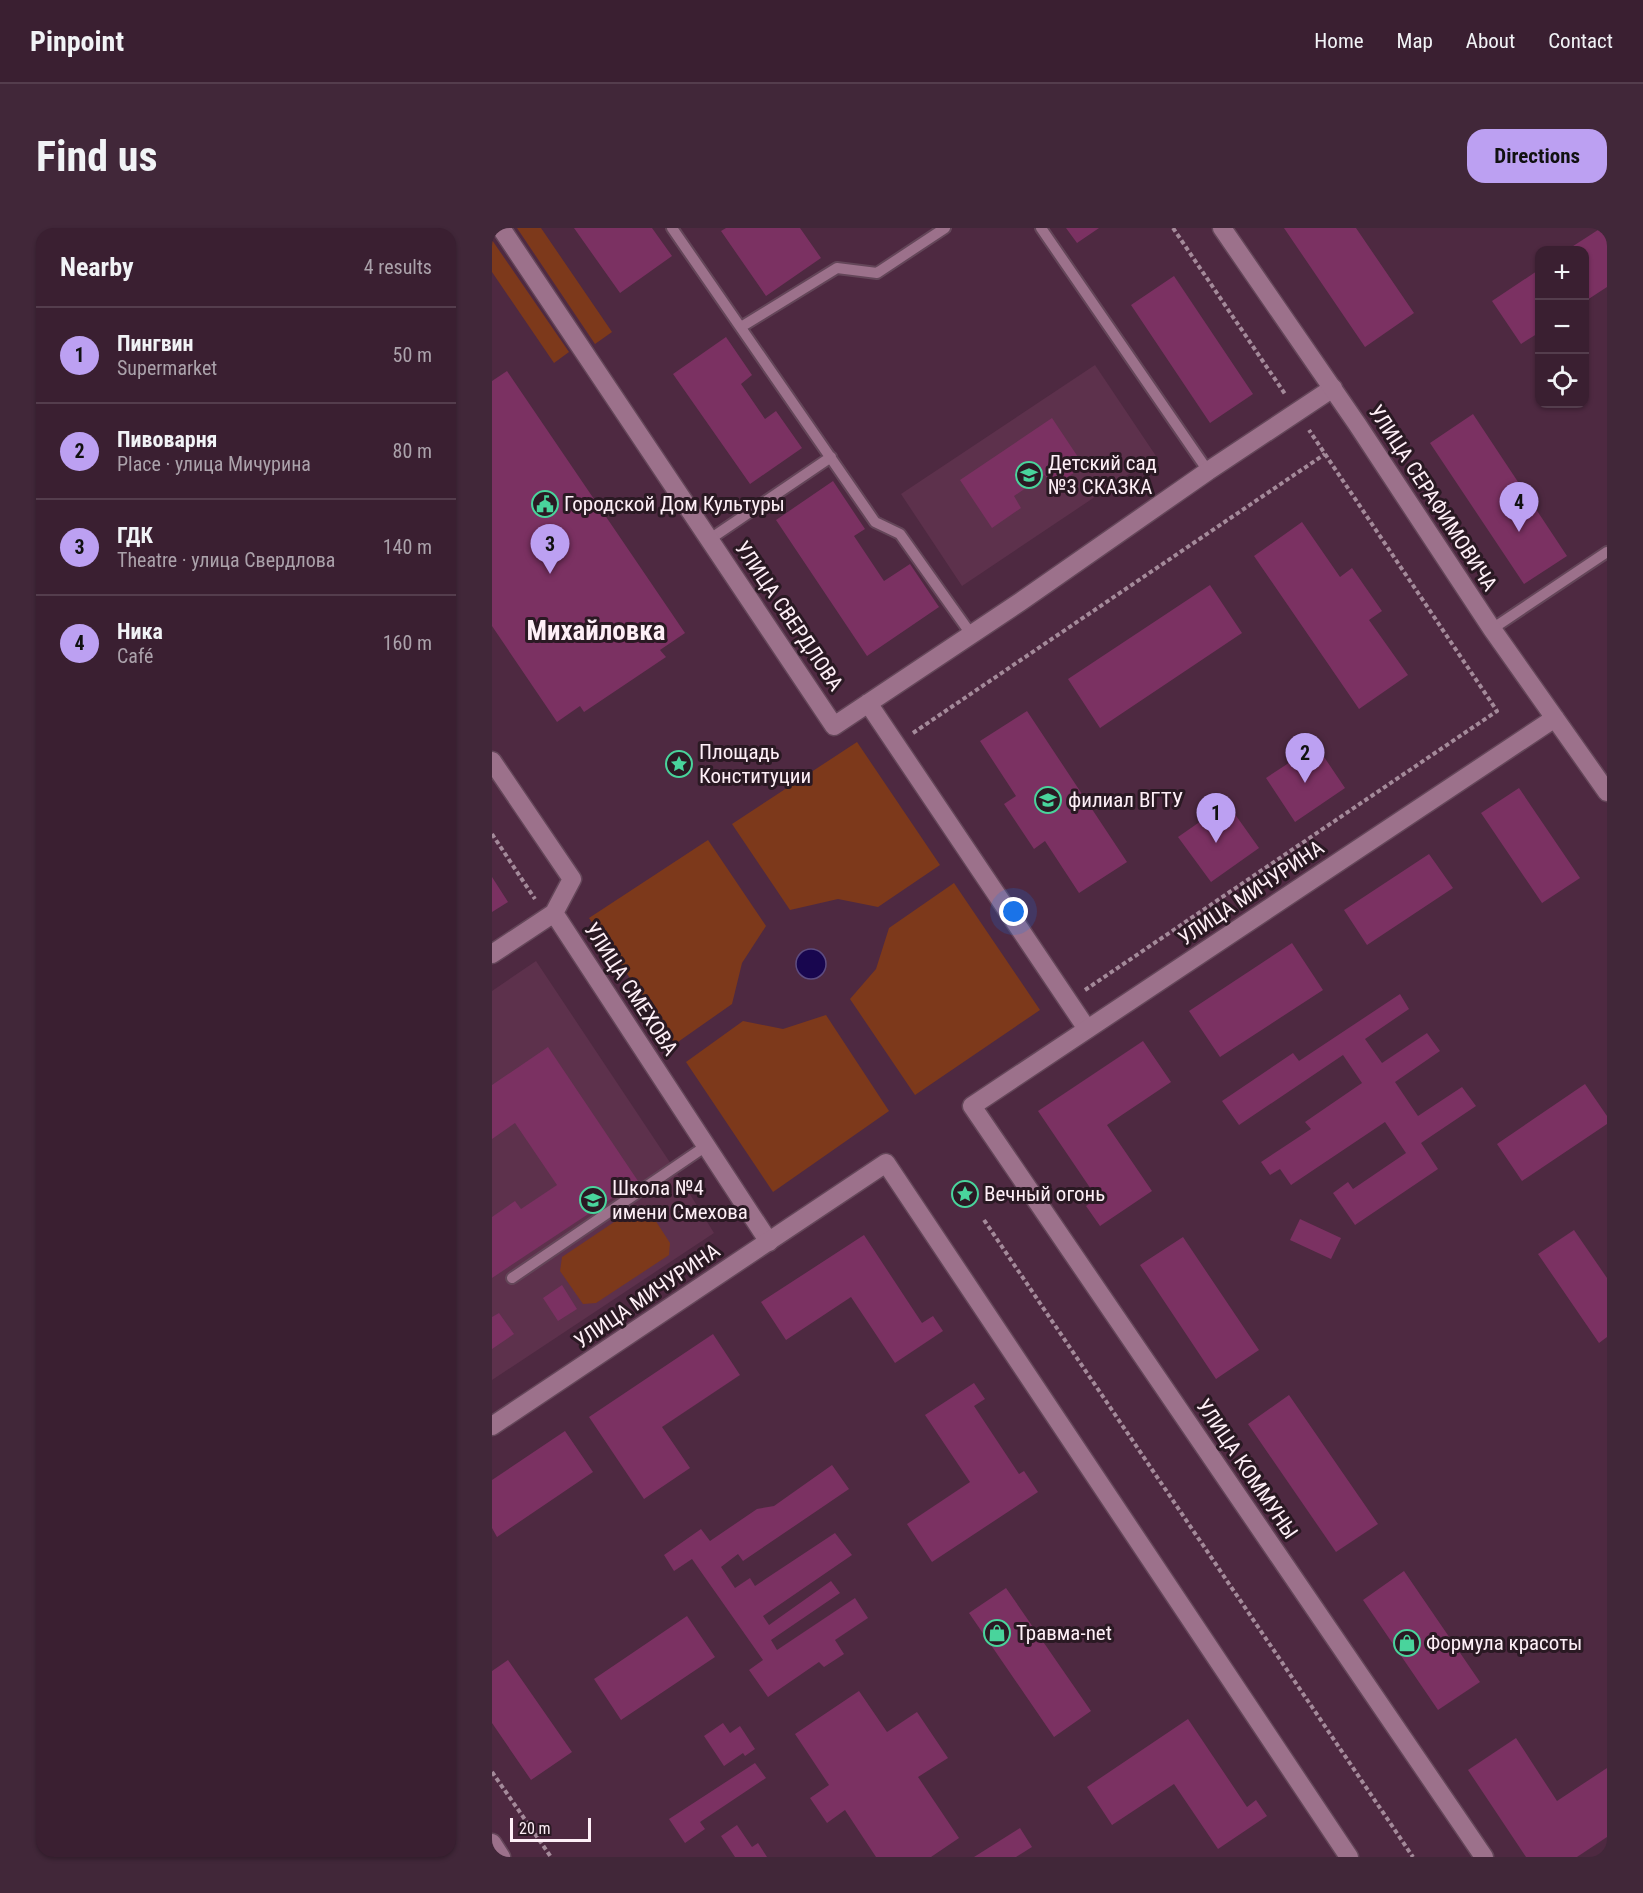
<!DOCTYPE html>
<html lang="en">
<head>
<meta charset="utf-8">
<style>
	body { margin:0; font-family:"Roboto Condensed",sans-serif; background:#412739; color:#f1f3f6 }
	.controls { position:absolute; right:18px; top:18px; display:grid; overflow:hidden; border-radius:12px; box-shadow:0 2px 4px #0004 }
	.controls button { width:54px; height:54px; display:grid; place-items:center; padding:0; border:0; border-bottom:2px solid #543d4d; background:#3a1f31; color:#f1f3f6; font:30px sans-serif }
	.scale { position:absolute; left:18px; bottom:15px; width:81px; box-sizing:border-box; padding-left:6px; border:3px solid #feeff7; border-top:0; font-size:16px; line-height:21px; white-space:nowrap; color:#feeff7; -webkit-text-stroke:4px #2a1923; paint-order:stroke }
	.you { position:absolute; left:522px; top:684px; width:21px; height:21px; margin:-15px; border:4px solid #fff; border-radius:50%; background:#1a73e8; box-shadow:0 0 0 9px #1a73e833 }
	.badge { display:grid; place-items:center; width:39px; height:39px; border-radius:50%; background:#bca0f2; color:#111; font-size:20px; font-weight:700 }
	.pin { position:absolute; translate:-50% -50px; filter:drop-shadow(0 2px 3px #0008) }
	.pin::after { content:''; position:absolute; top:32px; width:21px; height:18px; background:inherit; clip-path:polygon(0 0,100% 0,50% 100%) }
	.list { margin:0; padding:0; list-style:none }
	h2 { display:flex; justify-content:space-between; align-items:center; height:78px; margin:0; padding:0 24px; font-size:26px }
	h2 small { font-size:20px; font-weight:400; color:#aba2ab }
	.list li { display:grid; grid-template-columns:39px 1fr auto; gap:18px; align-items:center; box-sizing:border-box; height:96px; padding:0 24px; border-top:2px solid #543d4d }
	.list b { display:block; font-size:22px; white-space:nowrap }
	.list p { margin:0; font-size:20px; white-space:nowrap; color:#aba2ab }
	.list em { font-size:20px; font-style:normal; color:#aba2ab }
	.icon { flex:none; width:33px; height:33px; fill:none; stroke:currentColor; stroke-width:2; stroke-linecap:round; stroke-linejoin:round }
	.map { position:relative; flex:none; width:1115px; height:1629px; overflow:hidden; border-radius:18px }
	header { display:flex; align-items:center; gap:36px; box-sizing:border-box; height:84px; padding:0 30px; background:#3a1f31; border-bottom:2px solid #543d4d }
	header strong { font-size:28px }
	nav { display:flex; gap:33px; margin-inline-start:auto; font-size:21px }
	.intro { display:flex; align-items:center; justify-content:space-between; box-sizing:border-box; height:144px; padding:0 36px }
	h1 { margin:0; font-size:42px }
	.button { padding:15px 27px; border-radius:18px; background:#bca0f2; color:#111; font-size:21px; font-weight:700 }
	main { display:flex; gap:36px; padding:0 36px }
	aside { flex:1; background:#3a1f31; border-radius:18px; box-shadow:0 2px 4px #0004 }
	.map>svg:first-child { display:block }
	.built { fill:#5d314c }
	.green { fill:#7d391b }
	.water { fill:#18064f; stroke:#5d4c81; stroke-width:1.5 }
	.building { fill:#7b3162 }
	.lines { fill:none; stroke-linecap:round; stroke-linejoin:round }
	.lane-casing { stroke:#644659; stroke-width:14 }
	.street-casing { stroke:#644659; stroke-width:21 }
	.secondary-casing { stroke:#644659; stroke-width:21 }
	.path { stroke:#a48a9a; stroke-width:4; stroke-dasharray:4.5 3; stroke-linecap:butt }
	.lane { stroke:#9c718b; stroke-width:10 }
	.street { stroke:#9c718b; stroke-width:18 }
	.secondary { stroke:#9c718b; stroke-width:18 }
	.labels { text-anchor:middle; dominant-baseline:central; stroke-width:6; stroke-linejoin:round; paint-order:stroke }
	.poi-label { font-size:21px; fill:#feeff7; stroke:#2a1923; text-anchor:start }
	.street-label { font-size:21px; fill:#feeff7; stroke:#2a1923 }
	.district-label { font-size:27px; font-weight:bold; fill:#feeff7; stroke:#2a1923 }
</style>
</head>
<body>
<header>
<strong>Pinpoint</strong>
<nav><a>Home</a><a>Map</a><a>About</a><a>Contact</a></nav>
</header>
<div class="intro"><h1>Find us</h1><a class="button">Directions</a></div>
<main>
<aside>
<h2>Nearby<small>4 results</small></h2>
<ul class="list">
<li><span class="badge">1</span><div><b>Пингвин</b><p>Supermarket</p></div><em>50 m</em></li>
<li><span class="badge">2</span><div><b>Пивоварня</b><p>Place · улица Мичурина</p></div><em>80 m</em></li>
<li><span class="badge">3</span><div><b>ГДК</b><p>Theatre · улица Свердлова</p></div><em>140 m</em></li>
<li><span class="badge">4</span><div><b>Ника</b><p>Café</p></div><em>160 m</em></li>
</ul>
</aside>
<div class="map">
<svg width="1115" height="1629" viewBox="0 0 1115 1629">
	<rect width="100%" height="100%" fill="#4e2941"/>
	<!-- built -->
	<path class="built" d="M603 137 664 228 470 358 409 266Z
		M44 733 181 939 222 1005 0 1152V763Z"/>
	<!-- green -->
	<path class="green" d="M25 0H49L120 104 103 116Z
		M0 12 77 124 62 135 0 44Z
		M365 514 448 637 386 679 346 671 298 682 240 596Z
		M216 612 274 698 250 735 240 776 183 816 97 690Z
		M462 655 548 782 423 867 358 771 384 741 397 700Z
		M334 787 397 883 281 964 194 834 251 793 291 801Z
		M143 980 156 981 178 1015 177 1027 104 1075 91 1076 68 1043 70 1029Z"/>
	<!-- water -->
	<path class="water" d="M304 736a15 15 0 1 1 30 0a15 15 0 1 1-30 0Z"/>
	<!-- building -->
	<path class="building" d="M82 0H160L180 28 128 65Z
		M234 0H308L329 30 274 68 229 3Z
		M574 0H607L585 15Z
		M792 0H864L922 85 873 119Z
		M1109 0H1115V59L1092 74V22H1075Z
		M1048 41V104L1029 116 1000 73Z
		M682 48 761 166 718 195 639 77Z
		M234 109 260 147 249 156 273 191 284 183 310 220 258 256 181 146Z
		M15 143 193 405 168 422 174 429 92 484 88 478 65 494 0 398V153Z
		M981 186 1075 328 1032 356 938 215Z
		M560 190 592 238 561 259 553 247 522 268 529 280 500 300 468 252Z
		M341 253 373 301 362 308 392 353 418 336 447 379 375 428 284 292Z
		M810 294 848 349 860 340 890 383 877 392 916 447 867 481 762 328Z
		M718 357 750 405 608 500 576 451Z
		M535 483 635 634 587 665 553 613 542 621 512 576 524 568 488 513Z
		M824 517 853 560 803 594 774 550Z
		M1027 560 1088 650 1050 675 989 585Z
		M735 575 767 620 719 654 686 609Z
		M937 626 961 660 875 717 852 682Z
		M0 649 16 674 0 684Z
		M800 715 831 762 728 829 697 783Z
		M908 766 917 781 873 811 890 835 935 805 948 823 903 854 926 888 970 859 984 878 929 915 946 941 863 997 841 965 856 954 861 961 914 925 893 894 799 957 788 941 778 947 769 934 819 901 813 894 870 855 851 827 747 897 730 873 801 825 807 833Z
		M651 813 679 854 615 897 660 963 608 998 594 978 605 970 546 883Z
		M56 819 146 953 0 1050V989L23 973 29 981 65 957 23 895 0 911V857Z
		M1093 856 1115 888V896L1030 953 1005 916Z
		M808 991 849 1010 839 1031 798 1012Z
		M1082 1002 1115 1050V1109L1107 1115 1046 1026Z
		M372 1007 430 1095 441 1088 451 1103 403 1135 359 1069 294 1112 269 1074Z
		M691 1009 767 1122 724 1151 648 1037Z
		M70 1057 85 1081 66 1093 51 1070Z
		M7 1085 22 1106 0 1121V1089Z
		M221 1106 248 1147 170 1199 198 1240 152 1271 97 1189Z
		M482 1155 493 1171 482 1178 527 1246 532 1243 546 1264 440 1334 415 1296 478 1254 433 1187Z
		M797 1167 886 1296 844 1324 756 1196Z
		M73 1203 101 1244 5 1309 0 1300V1252Z
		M340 1237 357 1261 251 1333 246 1326 229 1339 243 1360 258 1350 263 1358 343 1305 360 1327 271 1388 277 1397 339 1353 348 1365 279 1412 285 1422 363 1370 376 1390 343 1412 352 1426 332 1439 327 1434 276 1469 257 1442 271 1432 200 1331 182 1343 172 1327 209 1301 218 1313 265 1281 282 1278Z
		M912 1343 988 1454 946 1482 871 1372Z
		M514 1360 599 1483 562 1509 477 1385Z
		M195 1388 223 1429 129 1492 102 1451Z
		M16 1432 80 1524 39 1552 0 1495V1443Z
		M367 1463 395 1504 425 1484 456 1530 426 1549 467 1610 439 1629H384L353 1582 335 1595 318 1570 337 1557 303 1506Z
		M696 1491 755 1579 764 1572 775 1588 726 1621 682 1556 620 1597 595 1559Z
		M231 1495 238 1505 248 1498 263 1521 253 1528 251 1525 232 1538 212 1508Z
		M1024 1510 1065 1573 1115 1540V1609L1085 1629H1034L976 1542Z
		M263 1535 274 1550 208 1594 213 1601 193 1615 177 1591Z
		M245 1597 260 1619 266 1615 275 1629H243L229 1608Z
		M528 1600 540 1619 524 1629H482Z"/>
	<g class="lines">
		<defs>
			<path id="lane" d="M180 0 383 294 408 306 479 406
				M549 0 716 243
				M249 99 345 40 385 45 453 0
				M218 311 339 229
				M1000 401 1115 324
				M20 1050 214 918"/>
			<path id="street" d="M9 0 342 498 528 374 716 243 841 160
				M376 475 595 801
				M0 533 80 651 62 685 277 1014
				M0 726 62 685
				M0 1615 9 1629"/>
			<path id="secondary" d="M730 0 865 196 1000 401 1115 564
				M0 1198 394 935 857 1629
				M992 1629 480 878 1063 490"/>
		</defs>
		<!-- lane casing -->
		<use href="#lane" class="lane-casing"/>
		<!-- street casing -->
		<use href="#street" class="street-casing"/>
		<!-- secondary casing -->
		<use href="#secondary" class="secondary-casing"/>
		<!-- path -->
		<path class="path" d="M681 0 793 166
			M421 505 833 226
			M0 606 43 671
			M593 762 1005 483 817 202
			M492 992 921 1629
			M0 1544 59 1629"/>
		<!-- lane -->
		<use href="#lane" class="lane"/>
		<!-- street -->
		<use href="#street" class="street"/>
		<!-- secondary -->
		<use href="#secondary" class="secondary"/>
	</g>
	<!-- icons -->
	<defs>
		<symbol id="school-ring" viewBox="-11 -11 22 22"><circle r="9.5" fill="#2a1923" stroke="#49d49c" stroke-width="1.5"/><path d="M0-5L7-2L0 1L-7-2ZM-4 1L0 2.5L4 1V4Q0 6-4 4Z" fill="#49d49c"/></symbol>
		<symbol id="civic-ring" viewBox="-11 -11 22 22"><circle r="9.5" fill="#2a1923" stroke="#49d49c" stroke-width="1.5"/><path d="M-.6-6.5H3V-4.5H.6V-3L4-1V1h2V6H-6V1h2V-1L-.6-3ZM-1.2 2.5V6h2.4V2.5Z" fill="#49d49c"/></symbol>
		<symbol id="sight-ring" viewBox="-11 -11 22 22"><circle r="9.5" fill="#2a1923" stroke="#49d49c" stroke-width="1.5"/><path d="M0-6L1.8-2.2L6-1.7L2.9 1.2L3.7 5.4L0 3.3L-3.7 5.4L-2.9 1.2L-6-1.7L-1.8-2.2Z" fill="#49d49c"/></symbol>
		<symbol id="university-ring" viewBox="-11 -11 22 22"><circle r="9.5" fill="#2a1923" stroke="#49d49c" stroke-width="1.5"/><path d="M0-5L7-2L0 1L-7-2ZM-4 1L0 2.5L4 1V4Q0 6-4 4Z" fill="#49d49c"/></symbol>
		<symbol id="shop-ring" viewBox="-11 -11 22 22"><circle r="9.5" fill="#2a1923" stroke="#49d49c" stroke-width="1.5"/><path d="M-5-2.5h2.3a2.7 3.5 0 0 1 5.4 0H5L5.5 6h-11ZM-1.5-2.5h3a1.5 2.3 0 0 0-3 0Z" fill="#49d49c"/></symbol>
	</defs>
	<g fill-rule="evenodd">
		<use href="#school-ring" x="522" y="232" width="30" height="30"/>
		<use href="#civic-ring" x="38" y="261" width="30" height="30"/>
		<use href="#sight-ring" x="172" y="521" width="30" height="30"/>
		<use href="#university-ring" x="541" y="557" width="30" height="30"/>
		<use href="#sight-ring" x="458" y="951" width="30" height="30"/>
		<use href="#school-ring" x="86" y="957" width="30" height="30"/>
		<use href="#shop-ring" x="490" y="1390" width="30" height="30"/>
		<use href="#shop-ring" x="900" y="1400" width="30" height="30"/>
	</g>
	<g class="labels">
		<!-- poi labels -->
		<g class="poi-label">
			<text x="556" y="235">Детский сад<tspan x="556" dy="24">№3 СКАЗКА</tspan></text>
			<text x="72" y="276">Городской Дом Культуры</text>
			<text x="207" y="524">Площадь<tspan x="207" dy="24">Конституции</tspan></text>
			<text x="576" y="572">филиал ВГТУ</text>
			<text x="120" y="960">Школа №4<tspan x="120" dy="24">имени Смехова</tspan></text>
			<text x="492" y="966">Вечный огонь</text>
			<text x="524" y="1405">Травма-net</text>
			<text x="934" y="1415">Формула красоты</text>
		</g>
		<!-- street labels -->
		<g class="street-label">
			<text transform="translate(941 270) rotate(57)">УЛИЦА СЕРАФИМОВИЧА</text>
			<text transform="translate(297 388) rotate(56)">УЛИЦА СВЕРДЛОВА</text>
			<text transform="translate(759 665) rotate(-34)">УЛИЦА МИЧУРИНА</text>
			<text transform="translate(139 761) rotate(57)">УЛИЦА СМЕХОВА</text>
			<text transform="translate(155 1068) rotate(-34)">УЛИЦА МИЧУРИНА</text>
			<text transform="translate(755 1241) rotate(56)">УЛИЦА КОММУНЫ</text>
		</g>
		<!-- district labels -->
		<g class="district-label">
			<text x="104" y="403">Михайловка</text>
		</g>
	</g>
</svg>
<div class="controls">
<button>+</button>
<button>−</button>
<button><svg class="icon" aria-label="locate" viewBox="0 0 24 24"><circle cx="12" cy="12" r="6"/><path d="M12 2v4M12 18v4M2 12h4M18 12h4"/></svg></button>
</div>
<div class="scale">20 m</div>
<div class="you"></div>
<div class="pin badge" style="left:724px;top:615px">1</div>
<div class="pin badge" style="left:813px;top:555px">2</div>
<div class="pin badge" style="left:58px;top:346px">3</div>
<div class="pin badge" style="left:1027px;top:304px">4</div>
</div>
</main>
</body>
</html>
